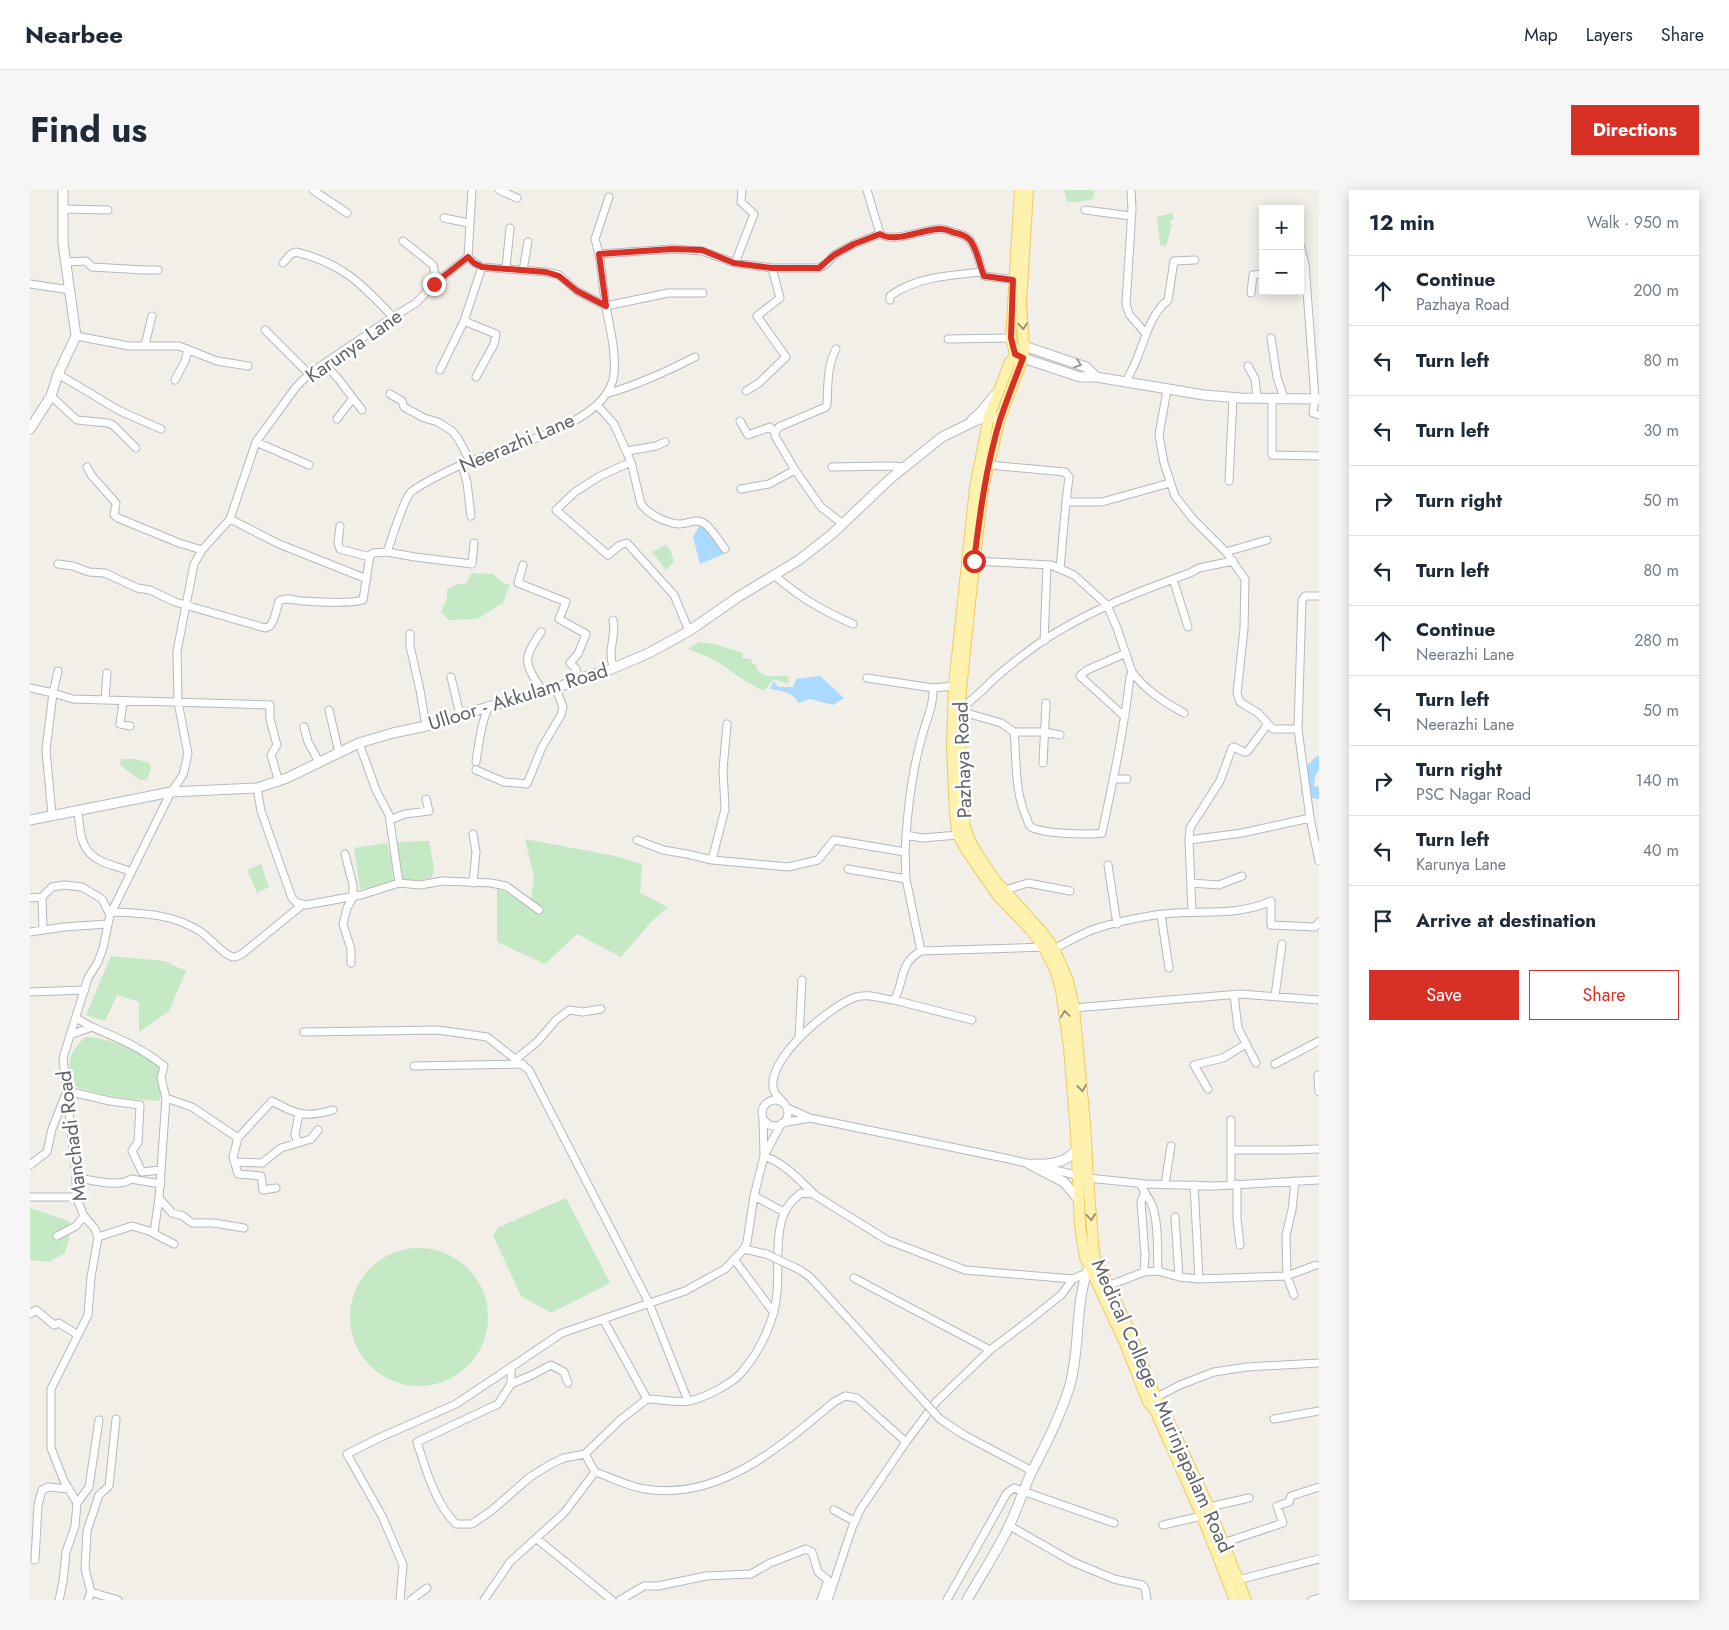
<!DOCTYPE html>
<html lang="en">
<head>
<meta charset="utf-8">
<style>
	body { margin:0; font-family:Jost,sans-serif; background:#f6f6f7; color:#1f2937 }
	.controls { position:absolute; right:15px; top:15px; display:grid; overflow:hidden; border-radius:0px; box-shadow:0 2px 12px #0003 }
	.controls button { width:45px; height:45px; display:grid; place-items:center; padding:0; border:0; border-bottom:1px solid #e0e1e3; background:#fff; color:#1f2937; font:25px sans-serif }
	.stop { position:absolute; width:15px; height:15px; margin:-11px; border:4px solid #d93025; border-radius:50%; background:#fff }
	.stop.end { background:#d93025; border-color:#fff; box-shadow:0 1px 5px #0008 }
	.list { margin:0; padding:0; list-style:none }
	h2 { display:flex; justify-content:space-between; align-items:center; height:65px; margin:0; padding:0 20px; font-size:21px }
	h2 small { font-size:16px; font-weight:400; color:#747a83 }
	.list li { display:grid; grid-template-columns:32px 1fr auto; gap:15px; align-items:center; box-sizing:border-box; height:70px; padding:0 20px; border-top:1px solid #e0e1e3 }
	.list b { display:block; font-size:19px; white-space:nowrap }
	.list p { margin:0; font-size:16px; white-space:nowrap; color:#747a83 }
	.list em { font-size:16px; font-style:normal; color:#747a83 }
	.actions { display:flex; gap:10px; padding:15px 20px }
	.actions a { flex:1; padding:11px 0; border:1px solid #d93025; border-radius:0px; text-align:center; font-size:18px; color:#d93025 }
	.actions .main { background:#d93025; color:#fff }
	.icon { flex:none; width:28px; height:28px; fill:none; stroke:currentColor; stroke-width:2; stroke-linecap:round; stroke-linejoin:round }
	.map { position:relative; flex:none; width:1289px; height:1410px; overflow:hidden; border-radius:0px }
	header { display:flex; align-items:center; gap:30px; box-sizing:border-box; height:70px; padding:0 25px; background:#fff; border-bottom:1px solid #e0e1e3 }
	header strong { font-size:24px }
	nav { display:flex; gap:28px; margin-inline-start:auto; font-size:18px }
	.intro { display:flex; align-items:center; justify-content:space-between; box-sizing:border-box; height:120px; padding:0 30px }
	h1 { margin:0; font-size:35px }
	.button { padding:12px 22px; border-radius:0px; background:#d93025; color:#fff; font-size:18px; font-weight:700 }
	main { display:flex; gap:30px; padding:0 30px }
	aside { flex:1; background:#fff; border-radius:0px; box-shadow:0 2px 12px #0003 }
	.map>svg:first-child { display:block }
	.green { fill:#c5e8c5 }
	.water { fill:#aadaff }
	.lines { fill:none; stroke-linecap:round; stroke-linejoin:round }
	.river { stroke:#aadaff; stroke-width:12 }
	.minor-casing { stroke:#b5b8bc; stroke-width:9 }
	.tertiary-casing { stroke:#b5b8bc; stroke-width:11 }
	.secondary-casing { stroke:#b6babf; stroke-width:11 }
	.primary-casing { stroke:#f2c960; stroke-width:12 }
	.minor { stroke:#fff; stroke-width:7 }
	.tertiary { stroke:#fff; stroke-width:9 }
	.secondary { stroke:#fff; stroke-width:9 }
	.primary { stroke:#fff2af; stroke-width:10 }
	.minor-bridge-casing { stroke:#b5b8bc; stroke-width:9; stroke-linecap:butt }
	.minor-bridge { stroke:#fff; stroke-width:7 }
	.oneway { stroke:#979581 }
	.oneway2 { stroke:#979a9d }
	.route { stroke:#d93025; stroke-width:6 }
	.labels { text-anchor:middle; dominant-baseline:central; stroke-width:5; stroke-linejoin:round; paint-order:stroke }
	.street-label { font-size:20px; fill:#5f6368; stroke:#fff }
</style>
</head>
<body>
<header>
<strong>Nearbee</strong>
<nav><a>Map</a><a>Layers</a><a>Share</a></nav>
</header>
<div class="intro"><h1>Find us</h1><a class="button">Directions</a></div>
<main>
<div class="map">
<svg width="1289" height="1410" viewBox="0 0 1289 1410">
	<rect width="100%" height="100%" fill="#f1efe8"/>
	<!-- green -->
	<path class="green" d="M1034 0H1065L1063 9 1049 12H1037Z
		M1142 23 1144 28 1139 32 1142 35 1136 56 1130 55 1127 27Z
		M636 355 640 360 644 371 636 380 622 362Z
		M441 383 463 384 471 392 480 395 473 413 447 429 419 430 411 422 417 409V400L425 395 437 393Z
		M669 452 685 454 713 463 712 468 721 469 722 473 726 475 727 480 736 486H757L759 488 758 494 744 489 734 501 712 489 685 470 658 459Z
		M91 569H106L119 573 121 578 117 590H110L90 575Z
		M495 649 585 666 612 674 610 703 638 717 620 733 591 767 547 744 515 774 467 752V698L500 715 504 687Z
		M399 651 404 678 402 688 372 692 367 652Z
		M357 653 362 676 363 692 343 698 330 699 324 658Z
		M231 674 239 697 227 703 217 680Z
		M81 766 134 771 156 781 139 821 109 842V812L87 805 75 831 56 825Z
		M55 847C84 848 106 861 129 876L127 889 132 904 129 911C100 909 69 906 42 895 38 869 37 866 55 847Z
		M536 1008 580 1093 521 1123 491 1106 463 1045 469 1037Z
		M0 1018 39 1031V1048L35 1063 19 1072 0 1070Z
		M320 1127a69 69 0 1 1 138 0a69 69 0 1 1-138 0Z"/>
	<!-- water -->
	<path class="water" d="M669 336 682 342 696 363 670 374 663 347Z
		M790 486 814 508 803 515 780 509 768 513C763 501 751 501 740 499L744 491 748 497H763L766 489Z"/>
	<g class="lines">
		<!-- river -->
		<path class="river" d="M1289 572 1280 581 1277 601 1289 603"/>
		<defs>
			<path id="minor" d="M283 0 317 23
				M469 0 487 8
				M837 0 850 44C866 54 894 38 911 39 916 39 922 42 926 43 931 44 936 46 940 50 948 61 949 74 954 86L987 90
				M1101 0 1102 19 1096 114 1099 124 1116 144
				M34 19 78 20
				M1055 20 1101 26
				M414 28 439 33
				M373 51 403 75 405 84 404 94
				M1270 55 1275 74 1285 208 1283 223 1289 225
				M569 64 565 49 579 7
				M438 67 445 73 452 77 516 82 529 85 547 101 576 116 638 103H673
				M36 72 56 71 62 77 114 80H128
				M253 73 261 64 266 62C312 73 332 94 363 127
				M705 73 724 24 711 12 712 0
				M476 78 480 38
				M493 80 498 52
				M0 94 40 100
				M1221 103 1223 85 1233 84
				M860 110V106C886 87 921 85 952 82
				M235 140 279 184
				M46 146 99 156H149L187 171 218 176
				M1241 148 1247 187 1254 208
				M918 149 981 148
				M115 155 122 126
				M806 159C797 176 798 195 797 214L796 217 749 237 745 242V246L765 280 791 317 813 334
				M295 174 310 191 332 220
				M1218 176 1225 189 1227 207
				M410 180 434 131
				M28 184 90 221 131 239
				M446 187 464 154 466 144 434 131 452 77
				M145 190 155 171 158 160
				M1096 192C1100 183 1105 175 1108 166 1116 146 1121 124 1138 110L1144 71 1165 70
				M1137 200 1129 245 1134 273 1145 306 1163 329 1196 362 1215 389 1214 439 1207 503 1210 512 1228 523 1243 539H1268L1280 628 1289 671
				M716 201 729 193 756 167 727 126 750 108 742 78
				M360 204 372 211 374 217 394 228 408 232 422 241 429 250 440 271
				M576 204C607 195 636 182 665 167
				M21 206 47 230 78 233 83 235 106 258
				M1242 207V265L1289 266
				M567 215 584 234 601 272 570 286 545 302 526 320 578 365 590 355 597 353 644 405 659 441
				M307 229 323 208
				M710 231 718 245 740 237 745 242
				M226 252 279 275
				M597 261 626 256 635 252
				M601 272 611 314C619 325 636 333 649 334 659 334 666 327 675 334 683 340 689 351 695 359
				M432 275 437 293 441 326
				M959 275 1035 282 1039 287 1036 312H1072L1140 293
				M57 277 62 286 86 313 84 325 88 328 149 353 172 360
				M802 277 858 276 875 277
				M1199 291 1203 207
				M711 299 739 294 765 280
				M200 329 249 354 337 389
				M310 336 308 353 310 359 340 367
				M357 362 385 367 442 374 444 353
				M1196 362 1237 350
				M28 374 43 376 59 382 75 383 107 398 120 400 145 412 235 438 240 436 244 429 249 411C257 407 264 410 272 411 287 412 320 414 333 410L340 365 343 363 357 362C362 349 373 310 381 302 392 293 427 276 441 271 479 256 579 234 584 184 586 161 580 139 576 117 573 99 572 81 569 64L642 59 672 61 705 73 742 78H789L796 74 804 65 824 54 850 44
				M493 375 488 393 536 412 529 429 556 444 548 464 540 473 546 479 548 489
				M1030 379 1036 312
				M745 386C771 408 791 420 823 434
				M1143 389 1158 437
				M583 430C587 446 576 461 584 478
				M511 442C491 471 495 473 513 502
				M380 444V456L390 500 396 536
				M1014 451 1017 375
				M28 481 23 503 43 509 75 510 77 483
				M1102 482C1115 500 1134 512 1154 523
				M421 487 430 525
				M837 488 903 498
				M0 498 23 503 16 560 22 625
				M75 510 240 515V529L247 555 241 565 249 592
				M93 512 90 534 100 536
				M299 520 309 563
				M926 520 971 533 984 542C987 571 984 601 997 629 998 631 998 634 1000 636 1008 644 1059 645 1072 643 1083 591 1094 540 1100 487L1102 482 1087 438 1077 415 1044 385 1021 375 944 371
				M929 520C943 510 954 499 966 487 979 476 994 464 1008 454 1055 422 1107 402 1160 383L1169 378 1203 371
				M1095 527 1050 486 1057 480 1096 463
				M697 534 693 580 695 619 682 670 758 677 788 670 804 650 875 662C877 625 881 586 891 550 895 532 904 517 903 498L924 496
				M274 537 278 552 289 572
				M1268 539 1272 410 1275 406H1289
				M984 542H1015L1030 545
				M329 553 346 600 359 625 369 693
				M446 572C449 553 451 533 459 516
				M1013 573 1016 513
				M446 580 474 592 497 594 512 557 531 525 533 517 526 499
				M1083 589H1097
				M227 598 231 621 262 708 267 713 276 715 331 705 369 693 390 695 412 691 461 693 476 696 509 720
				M48 620C50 640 49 661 71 671 81 676 91 677 101 682
				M360 630 375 624 399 621 396 609
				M443 644 446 662 443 693
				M876 645 892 648 928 645
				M607 650 633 660 657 664 682 670
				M1159 650 1212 643 1280 628
				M875 662 876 689 891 761
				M315 664 323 695V707L317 718 313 734 321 759V773
				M1078 675 1087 734
				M818 679 876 689
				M1161 693 1189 695 1212 686
				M975 700 998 693 1040 701
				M12 707 22 697 34 695 52 697 72 709 80 725
				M0 708 12 707 13 739
				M82 722C113 723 144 724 171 742 179 747 196 768 205 767 207 767 209 765 212 764L272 715
				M1162 722 1159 650 1160 638 1190 591 1202 558 1204 557 1214 562H1217L1238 534
				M1131 725 1139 778
				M0 742 34 737 77 734
				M1024 759C1037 752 1049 745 1062 740 1084 732 1123 724 1146 723 1177 721 1212 725 1241 711V735L1285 737 1289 732
				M0 802 55 800
				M1204 805 1208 838 1226 873
				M1245 806 1252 754
				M864 810 942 830
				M1044 818 1210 804 1289 810
				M46 828 62 837
				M274 842 408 840 457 847 499 880 619 1113 658 1211
				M40 845 62 837C88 848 112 858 134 876L131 888 136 908 129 1008 142 1023 153 1026 162 1033H184L214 1038
				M769 847 772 790
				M486 869 507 852 526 830 539 820 553 822 571 819
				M1245 874 1289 851
				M384 876 493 874
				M1288 885 1289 902
				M1178 899 1164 875 1193 868 1216 854
				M136 908 162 917 208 948 203 967 208 984 231 986 233 1000 246 998
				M732 923a13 13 0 1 1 26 0a13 13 0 1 1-26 0Z
				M754 913C751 910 746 905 744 901 733 871 801 815 826 807 839 803 851 809 864 810 875 792 868 774 891 761L1016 757
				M757 918 780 928 979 969 1058 988 1116 994 1185 996 1289 990
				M733 928 734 966
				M1201 930V995
				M752 933 780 928
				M208 948 242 911C267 925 275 928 303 920
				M268 953 265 945 269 923
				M1202 960H1260L1289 959
				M734 966C755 973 769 990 785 1005
				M205 972 232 973 251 958 281 949 288 940
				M0 975 17 962 22 939 37 901 80 911 110 915 108 952 102 961 112 982 131 980
				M46 987C59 990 90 998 101 989L131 994
				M1110 993C1114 1003 1120 1008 1123 1018 1129 1037 1127 1061 1128 1081
				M1135 994 1141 956
				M1207 994V1029L1210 1055
				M1114 1004 1111 1012 1115 1065 1114 1082
				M724 1006 754 1022
				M0 1007H46
				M1145 1027 1149 1087
				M124 1043 129 1008
				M27 1046 46 1036 54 1026
				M68 1047 102 1036 119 1041 144 1054
				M714 1059 736 1064
				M704 1069 744 1123
				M824 1088 960 1160
				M1169 1089 1257 1086 1286 1075
				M1075 1097 1114 1082 1128 1081 1149 1087 1169 1089 1164 995
				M1264 1105 1257 1086 1256 1045 1262 1020 1265 991
				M0 1124 6 1120 24 1135 29 1133 48 1145
				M573 1129 617 1209
				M481 1178V1194L468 1214 387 1252C396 1280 405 1313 426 1334H442L461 1321 500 1287 521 1274 534 1268 555 1264 590 1230 617 1209C630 1209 646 1213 659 1211 674 1208 702 1194 712 1182 730 1161 745 1130 747 1103 749 1081 745 1043 754 1024 757 1015 764 1009 771 1003L783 1004 857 1050 935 1080 1043 1089 1056 1083
				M481 1194 502 1185 521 1175 534 1182 538 1193
				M1123 1209 1150 1195 1184 1182 1217 1177 1289 1173
				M1244 1229 1289 1221
				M934 1245 1002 1281
				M555 1264 565 1282C581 1287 599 1297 615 1299 690 1311 751 1256 804 1212L815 1206 827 1208 876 1252
				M47 1313 59 1297 69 1230
				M1179 1317 1219 1308
				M804 1320 824 1331
				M1133 1335 1172 1326
				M980 1336 1043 1372 1084 1389 1112 1395 1115 1398 1117 1410
				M507 1349 582 1410
				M1193 1353 1253 1333 1247 1316 1259 1312 1261 1306 1289 1297
				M5 1370 8 1315 12 1300 18 1297 39 1299
				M1208 1390 1289 1369
				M61 1402 55 1379 57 1341 69 1305 79 1296 86 1229
				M29 1410 33 1392 36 1362 45 1336 47 1313 34 1291 21 1258V1199L58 1125 61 1087 68 1047 65 1039 54 1026 46 1007V987L33 868 58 788 68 772 73 758 80 725 141 602 153 585 158 564 148 512 147 461 164 374 172 360 200 329 226 252 266 197 279 184 363 127 386 113 404 94 438 67 442 0
				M58 1410 61 1402 88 1410
				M370 1410 373 1375 352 1326 317 1264 351 1247 426 1214 532 1143 655 1101 695 1079 714 1059 717 1052 724 1006 734 966 751 934
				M381 1410 397 1398
				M454 1410 480 1372 534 1323 565 1282
				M590 1410 614 1396H628L676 1386 721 1384 740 1373 776 1359 782 1362 788 1382 798 1390 791 1410
				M798 1410 822 1338 830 1320 876 1252 906 1212 960 1160 1001 1129 1031 1105 1043 1089
				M917 1410 977 1303 984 1298 1084 1333
				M1282 1410 1289 1408"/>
			<path id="tertiary" d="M0 239 21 206 28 184 46 146 33 53V0"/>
			<path id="secondary" d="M994 156 1056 177 1066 187
				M993 168 1050 187H1066L1174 205 1210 208 1289 209
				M942 230 950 223 965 205
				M0 630 141 602 227 598 257 588 329 553 363 543 396 536 487 508 526 499 544 490 579 480 619 463 659 441 708 407 769 370 802 344 861 288 912 247 947 230 959 226 970 229
				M999 974 1034 992 1048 1009
				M1004 974C1020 975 1036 973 1046 960
				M937 1410C951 1385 968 1360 980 1334 988 1317 994 1298 1002 1281 1017 1253 1031 1225 1040 1195 1051 1155 1044 1108 1061 1072"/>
			<path id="primary" d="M998 0 991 114 994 156 993 168 970 229 953 298 940 412 929 520 933 620 935 637 941 653 949 666 965 690 1012 742 1024 759 1038 790 1044 818 1055 934 1058 988 1064 1065 1101 1144 1126 1208 1141 1236 1179 1317 1216 1410
				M994 156 980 172 959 226 945 298 924 496 922 556 925 623 928 645 936 660 968 706 1001 740 1014 758 1025 779 1031 800 1039 857 1046 943 1050 1036 1055 1067 1095 1153 1118 1212 1125 1220 1172 1326 1205 1410
				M989 166 985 164 981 148 990 0"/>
		</defs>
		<!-- minor casing -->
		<use href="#minor" class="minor-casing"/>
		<!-- tertiary casing -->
		<use href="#tertiary" class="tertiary-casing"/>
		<!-- secondary casing -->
		<use href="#secondary" class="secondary-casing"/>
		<!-- primary casing -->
		<use href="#primary" class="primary-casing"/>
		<!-- minor -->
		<use href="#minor" class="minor"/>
		<!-- tertiary -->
		<use href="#tertiary" class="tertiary"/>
		<!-- secondary -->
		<use href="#secondary" class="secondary"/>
		<!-- primary -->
		<use href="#primary" class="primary"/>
		<defs>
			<path id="minor-bridge" d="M736 1064 770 1080 780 1087 910 1229 934 1245"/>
		</defs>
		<!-- minor-bridge casing -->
		<use href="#minor-bridge" class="minor-bridge-casing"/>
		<!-- minor-bridge -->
		<use href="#minor-bridge" class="minor-bridge"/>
	</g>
	<!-- one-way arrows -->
	<defs><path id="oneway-chevron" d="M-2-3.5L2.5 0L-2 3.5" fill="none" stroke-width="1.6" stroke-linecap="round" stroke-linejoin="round" transform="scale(1.25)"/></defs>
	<g class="oneway">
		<use href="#oneway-chevron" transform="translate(993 136) rotate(86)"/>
		<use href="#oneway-chevron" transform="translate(1035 824) rotate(-98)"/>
		<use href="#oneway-chevron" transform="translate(1052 898) rotate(84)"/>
		<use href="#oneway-chevron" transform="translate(1061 1027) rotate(85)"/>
	</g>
	<use class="oneway2" href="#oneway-chevron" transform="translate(1048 174) rotate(19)"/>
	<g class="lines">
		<!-- route -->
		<path class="route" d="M404 94 438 67 444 73 452 77 516 82 529 86 547 101 576 116 569 64 642 59 672 60 704 73 742 78H789L804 65 824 54 850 44C866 54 894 38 911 39 916 39 922 42 926 43 931 44 936 46 940 50 948 61 949 74 954 86L983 90 981 148 985 164 993 168C985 189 977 209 970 230 956 276 950 323 944 371"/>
	</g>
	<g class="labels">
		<!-- street labels -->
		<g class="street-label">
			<text transform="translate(324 156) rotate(-35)">Karunya Lane</text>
			<text transform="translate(487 253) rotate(-23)">Neerazhi Lane</text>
			<text transform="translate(488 507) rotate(-17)">Ulloor - Akkulam Road</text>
			<text transform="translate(933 570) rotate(-92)">Pazhaya Road</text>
			<text transform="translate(42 946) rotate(-97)">Manchadi Road</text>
			<text transform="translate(1132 1216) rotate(66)">Medical College - Murinjapalam Road</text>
		</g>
	</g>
</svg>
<div class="controls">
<button>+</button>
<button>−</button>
</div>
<div class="stop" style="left:944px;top:371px"></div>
<div class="stop end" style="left:404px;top:94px"></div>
</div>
<aside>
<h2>12 min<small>Walk · 950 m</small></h2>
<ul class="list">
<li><svg class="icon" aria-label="ahead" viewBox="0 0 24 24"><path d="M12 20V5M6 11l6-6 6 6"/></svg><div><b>Continue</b><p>Pazhaya Road</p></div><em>200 m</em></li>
<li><svg class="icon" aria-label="left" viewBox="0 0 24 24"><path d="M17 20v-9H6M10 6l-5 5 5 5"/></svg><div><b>Turn left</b></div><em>80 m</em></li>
<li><svg class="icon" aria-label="left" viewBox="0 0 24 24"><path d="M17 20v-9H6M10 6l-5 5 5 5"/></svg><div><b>Turn left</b></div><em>30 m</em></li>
<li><svg class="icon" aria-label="right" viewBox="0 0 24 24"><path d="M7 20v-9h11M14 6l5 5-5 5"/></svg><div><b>Turn right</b></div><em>50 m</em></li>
<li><svg class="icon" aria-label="left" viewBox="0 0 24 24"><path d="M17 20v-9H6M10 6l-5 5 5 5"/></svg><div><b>Turn left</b></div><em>80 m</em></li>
<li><svg class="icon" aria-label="ahead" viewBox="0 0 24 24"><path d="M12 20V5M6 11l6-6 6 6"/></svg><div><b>Continue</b><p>Neerazhi Lane</p></div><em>280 m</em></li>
<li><svg class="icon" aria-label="left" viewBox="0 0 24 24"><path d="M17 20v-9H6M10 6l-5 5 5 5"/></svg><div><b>Turn left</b><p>Neerazhi Lane</p></div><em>50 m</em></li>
<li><svg class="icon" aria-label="right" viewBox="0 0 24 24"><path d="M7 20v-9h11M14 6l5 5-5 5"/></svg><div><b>Turn right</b><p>PSC Nagar Road</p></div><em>140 m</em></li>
<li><svg class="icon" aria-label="left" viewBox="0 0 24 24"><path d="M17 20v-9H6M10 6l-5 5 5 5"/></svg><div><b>Turn left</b><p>Karunya Lane</p></div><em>40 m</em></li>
<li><svg class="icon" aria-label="arrive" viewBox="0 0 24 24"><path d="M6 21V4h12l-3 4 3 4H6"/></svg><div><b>Arrive at destination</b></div></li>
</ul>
<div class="actions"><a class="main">Save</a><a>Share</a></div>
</aside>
</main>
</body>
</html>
